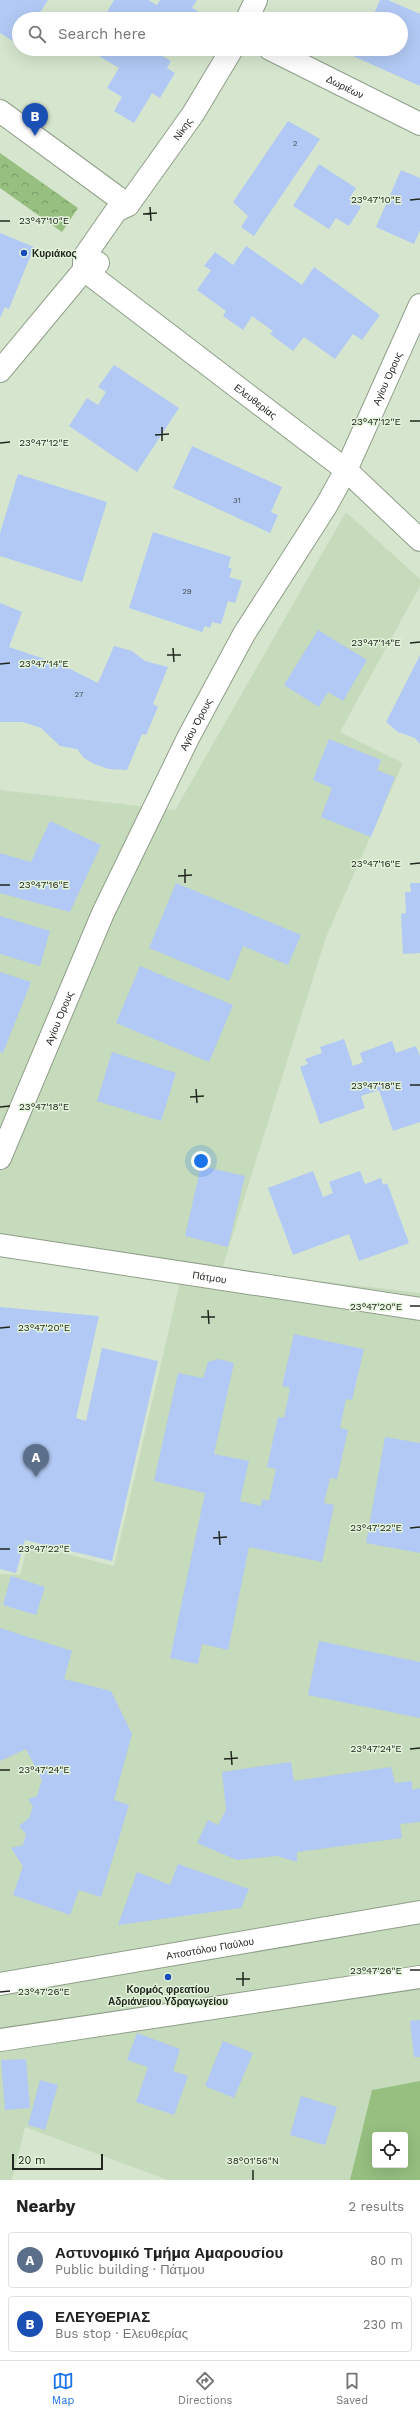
<!DOCTYPE html>
<html lang="en">
<head>
<meta charset="utf-8">
<style>
	body { margin:0; font-family:"Work Sans",sans-serif; background:#f2f2f2; color:#222 }
	.controls { position:absolute; right:12px; bottom:12px; display:grid; overflow:hidden; border-radius:4px; box-shadow:0 4px 16px #0002 }
	.controls button { width:36px; height:36px; display:grid; place-items:center; padding:0; border:0; border-bottom:1px solid #e0e0e0; background:#fff; color:#222; font:20px sans-serif }
	.scale { position:absolute; left:12px; bottom:10px; width:91px; box-sizing:border-box; padding-left:4px; border:2px solid #21271e; border-top:0; font-size:11px; line-height:14px; white-space:nowrap; color:#21271e; -webkit-text-stroke:3px #e3f3db; paint-order:stroke }
	.you { position:absolute; left:201px; top:1161px; width:14px; height:14px; margin:-10px; border:3px solid #fff; border-radius:50%; background:#1a73e8; box-shadow:0 0 0 6px #1a73e833 }
	.badge { display:grid; place-items:center; width:26px; height:26px; border-radius:50%; background:#1a73e8; color:#fff; font-size:13px; font-weight:700 }
	.pin { position:absolute; translate:-50% -33px; filter:drop-shadow(0 1px 2px #0008) }
	.pin::after { content:''; position:absolute; top:21px; width:14px; height:12px; background:inherit; clip-path:polygon(0 0,100% 0,50% 100%) }
	.list { margin:0; padding:0; list-style:none }
	h2 { display:flex; justify-content:space-between; align-items:center; height:52px; margin:0; padding:0 16px; font-size:17px }
	h2 small { font-size:13px; font-weight:400; color:#767676 }
	.list li { display:grid; grid-template-columns:26px 1fr auto; gap:12px; align-items:center; box-sizing:border-box; height:56px; margin:0 8px 8px; padding:0 8px; border:1px solid #e0e0e0; border-radius:4px }
	.list b { display:block; font-size:15px; white-space:nowrap }
	.list p { margin:0; font-size:13px; white-space:nowrap; color:#767676 }
	.list em { font-size:13px; font-style:normal; color:#767676 }
	.icon { flex:none; width:22px; height:22px; fill:none; stroke:currentColor; stroke-width:2; stroke-linecap:round; stroke-linejoin:round }
	.map { position:relative; flex:none; width:420px; height:2180px; overflow:hidden }
	.search { position:absolute; background:#fff; box-shadow:0 4px 16px #0002; left:12px; right:12px; top:12px; height:44px; display:flex; align-items:center; gap:10px; box-sizing:border-box; padding:0 14px; border-radius:22px; color:#767676; font-size:15px }
	.sheet { height:180px; background:#fff }
	nav { display:flex; justify-content:space-around; align-items:center; box-sizing:border-box; height:56px; border-top:1px solid #e0e0e0; background:#fff; font-size:11px; color:#767676 }
	nav a { display:grid; justify-items:center; gap:2px }
	nav .on { color:#1a73e8 }
	.map>svg:first-child { display:block }
	.built { fill:#c6dabc }
	.green { fill:#96bf80; fill-rule:evenodd }
	.park { fill:url(#park-crowns) }
	.building { fill:#b1c9f4 }
	.lines { fill:none; stroke-linecap:round; stroke-linejoin:round }
	.minor-casing { stroke:#909f89; stroke-width:24 }
	.minor { stroke:#fff; stroke-width:22 }
	.ticks { fill:none; stroke:#21271e; stroke-width:1.5 }
	.poi-dot { fill:#174cb9; stroke:#e3f3db; stroke-width:1.5 }
	.labels { text-anchor:middle; dominant-baseline:central; stroke-width:3; stroke-linejoin:round; paint-order:stroke }
	.number-label { font-size:8px; fill:#455054 }
	.street-label { font-size:10px; fill:#21271e; stroke:#e3f3db }
	.poi-label { font-size:10px; font-weight:bold; fill:#21271e; stroke:#e3f3db; text-anchor:start }
	.ticks-label { font-size:10px; text-anchor:middle; fill:#21271e; stroke:#e3f3db; stroke-width:3; stroke-linejoin:round; paint-order:stroke }
</style>
</head>
<body>
<div class="map">
<svg width="420" height="2180" viewBox="0 0 420 2180">
	<defs>
		<pattern id="park-crowns" width="20" height="18" patternUnits="userSpaceOnUse"><rect width="20" height="18" fill="#96bf80"/><path d="M2 6a3 3 0 1 1 6 0M12 15a3 3 0 1 1 6 0" fill="none" stroke="#7a9b68"/></pattern>
	</defs>
	<rect width="100%" height="100%" fill="#d6e6ce"/>
	<!-- built -->
	<path class="built" d="M346 512 420 579V586L340 732 403 763 326 937 222 1269 420 1293V2081L372 2090 350 2180H168L25 2127 12 2180H0V1574L20 1575 28 1544 114 1566 184 1265 0 1240V790L175 810Z"/>
	<!-- green -->
	<path class="green" d="M420 2081V2180H350L372 2090ZM375 2135H405V2165H375Z"/>
	<!-- park -->
	<path class="park" d="M0 153 78 208 62 232 0 188Z"/>
	<!-- building -->
	<path class="building" d="M0 0H48L36 19H19V45L0 33Z
		M114 0H148L157 5 160 0H197L192 8 201 13 197 19H103Z
		M380 0H388L420 14V86L353 56 356 49H401V19H379L373 16Z
		M87 49H150L171 61 167 68 175 73 160 98 152 93 134 123 114 111 122 97 107 88 119 68Z
		M288 121 320 139 254 236 241 227 248 216 233 202Z
		M319 164 356 188 349 199 361 207 349 226 336 218 329 229 293 206Z
		M401 170 420 178V230L414 244 376 227Z
		M0 233 34 247 9 309 5 307 0 318Z
		M246 246 302 285 314 267 380 315 362 340 353 334 335 359 304 337 293 351 270 334 273 331 252 316 243 330 223 316 226 311 197 290 211 270 204 266 215 252 233 265Z
		M114 365 179 408 137 472 69 426 87 398 98 405 106 392 98 387Z
		M192 446 282 487 271 512 278 515 270 533 173 488Z
		M18 474 107 502 82 582 0 556V533Z
		M153 532 231 557 228 567 232 569 229 577 242 581 235 603 228 601 221 624 212 622 210 628 205 626 202 632 129 608Z
		M0 603 22 612 9 647 62 665 98 683 114 646 132 651 145 661 168 667 153 704 158 707 146 735 142 734 127 770 109 769 94 764 84 758 77 749 60 746 41 728 23 722H0Z
		M318 630 367 660 343 701 328 692 319 707 284 685Z
		M420 655V744L415 738 398 732 386 722Z
		M329 739 381 760 377 770 395 777 371 837 321 817 332 788 313 780Z
		M50 821 101 845 70 912 0 893V853L31 862Z
		M176 883 301 935 288 965 243 946 229 981 149 948Z
		M410 883H420V953L403 954 401 914 406 913 405 892H411Z
		M0 916 50 931 40 966 0 954Z
		M140 966 233 1005 209 1062 116 1023Z
		M0 972 31 982 3 1053 0 1052Z
		M344 1039 353 1066 363 1062 360 1053 392 1041 396 1053 416 1046 420 1056V1122L393 1131 379 1090 361 1096 365 1108 320 1124 300 1067 308 1064 305 1059 322 1053 320 1047Z
		M112 1052 176 1073 161 1121 97 1101Z
		M201 1166 245 1176 228 1247 185 1236Z
		M313 1171 323 1197 333 1193 329 1182 360 1171 365 1184 381 1178 383 1185 387 1183 409 1243 359 1261 349 1234 293 1255 268 1188Z
		M0 1307 99 1316 76 1418 86 1421 102 1348 158 1361 112 1561 25 1540 16 1573 0 1569Z
		M294 1334 364 1349 352 1400 346 1399 340 1428 348 1430 337 1479 330 1478 324 1503 334 1505 322 1562 249 1547 228 1650 202 1644 198 1664 170 1658 205 1493 154 1481 178 1373 203 1378 208 1362 218 1359 234 1363 214 1454 249 1461 240 1501 261 1506 262 1499 269 1501 276 1469 267 1467 278 1417 284 1418 290 1388 282 1386Z
		M385 1437 420 1443V1553L366 1543Z
		M11 1576 45 1587 36 1615 3 1605Z
		M0 1628 72 1651 64 1679 111 1691 132 1734 114 1800 129 1805 101 1897 79 1890 70 1915 13 1895 23 1866 11 1848 23 1845 26 1834 19 1826 29 1818 33 1807 28 1799 37 1796 42 1780 26 1749 0 1761Z
		M319 1641 420 1662V1718L308 1695Z
		M291 1762 294 1781 391 1767 395 1783 412 1781V1790L420 1788V1822L400 1824 402 1838 297 1852V1862L277 1856 237 1860 197 1843 208 1820 218 1825 226 1810 222 1772Z
		M178 1864 249 1889 241 1908 118 1925 137 1872 170 1885Z
		M420 2020V2057H414L410 2021Z
		M137 2033 180 2049 173 2071 188 2076 174 2115 136 2102 148 2067 127 2060Z
		M223 2041 253 2053 234 2098 205 2086Z
		M26 2059 30 2108 5 2110 1 2060Z
		M40 2080 58 2085 45 2130 28 2125Z
		M301 2096 337 2107 325 2145 290 2135Z"/>
	<g class="lines">
		<defs>
			<g id="minor">
				<path d="M247 19 256 0"/>
				<path id="s1" d="M270 49 420 124"/>
				<path d="M0 111 128 205"/>
				<path id="s2" d="M84 270 346 470 420 540"/>
				<path id="s3" d="M84 270V257L116 211 128 205 193 114 232 49"/>
				<path d="M0 371 84 270 98 263"/>
				<path id="s4" d="M0 1158 103 913 188 738 244 634 326 506 346 470 420 305"/>
				<path id="s5" d="M0 1245 420 1309"/>
				<path id="s6" d="M0 1984 420 1912"/>
				<path d="M0 2040 420 1977"/>
			</g>
		</defs>
		<!-- minor casing -->
		<use href="#minor" class="minor-casing"/>
		<!-- minor -->
		<use href="#minor" class="minor"/>
	</g>
	<!-- ticks -->
	<path class="ticks" d="M410 200 420 199M150 207 151 221M143 214 157 213M0 221H10M410 421H420M162 427V441M155 435 169 434M0 443 10 442M410 643 420 642M173 648 174 662M167 655H181M0 664 10 663M410 864 420 863M185 869V883M178 876 192 875M0 885H10M410 1085H420M196 1089 197 1103M190 1097 204 1096M0 1107 10 1106M410 1306H420M208 1310 209 1324M201 1317H215M0 1328 10 1327M410 1528 420 1527M219 1531 220 1545M213 1538 227 1537M0 1549H10M410 1749 420 1748M231 1751 232 1765M224 1759 238 1758M0 1770H10M410 1970H420M243 1972V1986M236 1979H250M0 1992 10 1991M253 2170V2180"/>
	<!-- markers -->
	<g class="poi-dot">
		<circle cx="24" cy="253" r="4"/>
		<circle cx="168" cy="1977" r="4"/>
	</g>
	<g class="labels">
		<!-- number labels -->
		<g class="number-label">
			<text x="295" y="143">2</text>
			<text x="237" y="500">31</text>
			<text x="187" y="591">29</text>
			<text x="79" y="694">27</text>
		</g>
		<!-- street labels -->
		<g class="street-label">
			<text stroke="none"><textPath href="#s1" startOffset="84">Δωριέων</textPath></text>
			<text stroke="none"><textPath href="#s3" startOffset="176">Νίκης</textPath></text>
			<text stroke="none"><textPath href="#s4" startOffset="872">Αγίου Όρους</textPath></text>
			<text stroke="none"><textPath href="#s2" startOffset="216">Ελευθερίας</textPath></text>
			<text stroke="none"><textPath href="#s4" startOffset="476">Αγίου Όρους</textPath></text>
			<text stroke="none"><textPath href="#s4" startOffset="152">Αγίου Όρους</textPath></text>
			<text stroke="none"><textPath href="#s5" startOffset="212">Πάτμου</textPath></text>
			<text stroke="none"><textPath href="#s6" startOffset="213">Αποστόλου Παύλου</textPath></text>
		</g>
		<!-- poi labels -->
		<g class="poi-label">
			<text x="32" y="253">Κυριάκος</text>
			<text x="168" y="1989" text-anchor="middle">Κορμός φρεατίου<tspan x="168" dy="12">Αδριάνειου Υδραγωγείου</tspan></text>
		</g>
	</g>
	<g class="ticks-label">
		<text x="376" y="203">23°47'10"E</text>
		<text x="44" y="224">23°47'10"E</text>
		<text x="376" y="425">23°47'12"E</text>
		<text x="44" y="446">23°47'12"E</text>
		<text x="376" y="646">23°47'14"E</text>
		<text x="44" y="667">23°47'14"E</text>
		<text x="376" y="867">23°47'16"E</text>
		<text x="44" y="888">23°47'16"E</text>
		<text x="376" y="1089">23°47'18"E</text>
		<text x="44" y="1110">23°47'18"E</text>
		<text x="376" y="1310">23°47'20"E</text>
		<text x="44" y="1331">23°47'20"E</text>
		<text x="376" y="1531">23°47'22"E</text>
		<text x="44" y="1552">23°47'22"E</text>
		<text x="376" y="1752">23°47'24"E</text>
		<text x="44" y="1773">23°47'24"E</text>
		<text x="376" y="1974">23°47'26"E</text>
		<text x="44" y="1995">23°47'26"E</text>
		<text x="253" y="2164">38°01'56"N</text>
	</g>
</svg>
<div class="controls">
<button><svg class="icon" aria-label="locate" viewBox="0 0 24 24"><circle cx="12" cy="12" r="6"/><path d="M12 2v4M12 18v4M2 12h4M18 12h4"/></svg></button>
</div>
<div class="scale">20 m</div>
<div class="you"></div>
<div class="pin badge" style="left:36px;top:1477px;background:#5c6f8a">A</div>
<div class="pin badge" style="left:35px;top:136px;background:#1a4fb4">B</div>
<div class="search"><svg class="icon" aria-label="search" viewBox="0 0 24 24"><circle cx="10" cy="10" r="6"/><path d="M15 15l6 6"/></svg>Search here</div>
</div>
<section class="sheet">
<h2>Nearby<small>2 results</small></h2>
<ul class="list">
<li><span class="badge" style="background:#5c6f8a">A</span><div><b>Αστυνομικό Τμήμα Αμαρουσίου</b><p>Public building · Πάτμου</p></div><em>80 m</em></li>
<li><span class="badge" style="background:#1a4fb4">B</span><div><b>ΕΛΕΥΘΕΡΙΑΣ</b><p>Bus stop · Ελευθερίας</p></div><em>230 m</em></li>
</ul>
</section>
<nav>
<a class="on"><svg class="icon" aria-label="map" viewBox="0 0 24 24"><path d="M3 6l6-2 6 2 6-2v14l-6 2-6-2-6 2zM9 4v14M15 6v14"/></svg>Map</a>
<a><svg class="icon" aria-label="directions" viewBox="0 0 24 24"><path d="M12 3l9 9-9 9-9-9zM9 14v-3h6M13 9l2 2-2 2"/></svg>Directions</a>
<a><svg class="icon" aria-label="saved" viewBox="0 0 24 24"><path d="M7 4h10v16l-5-4-5 4z"/></svg>Saved</a>
</nav>
</body>
</html>
